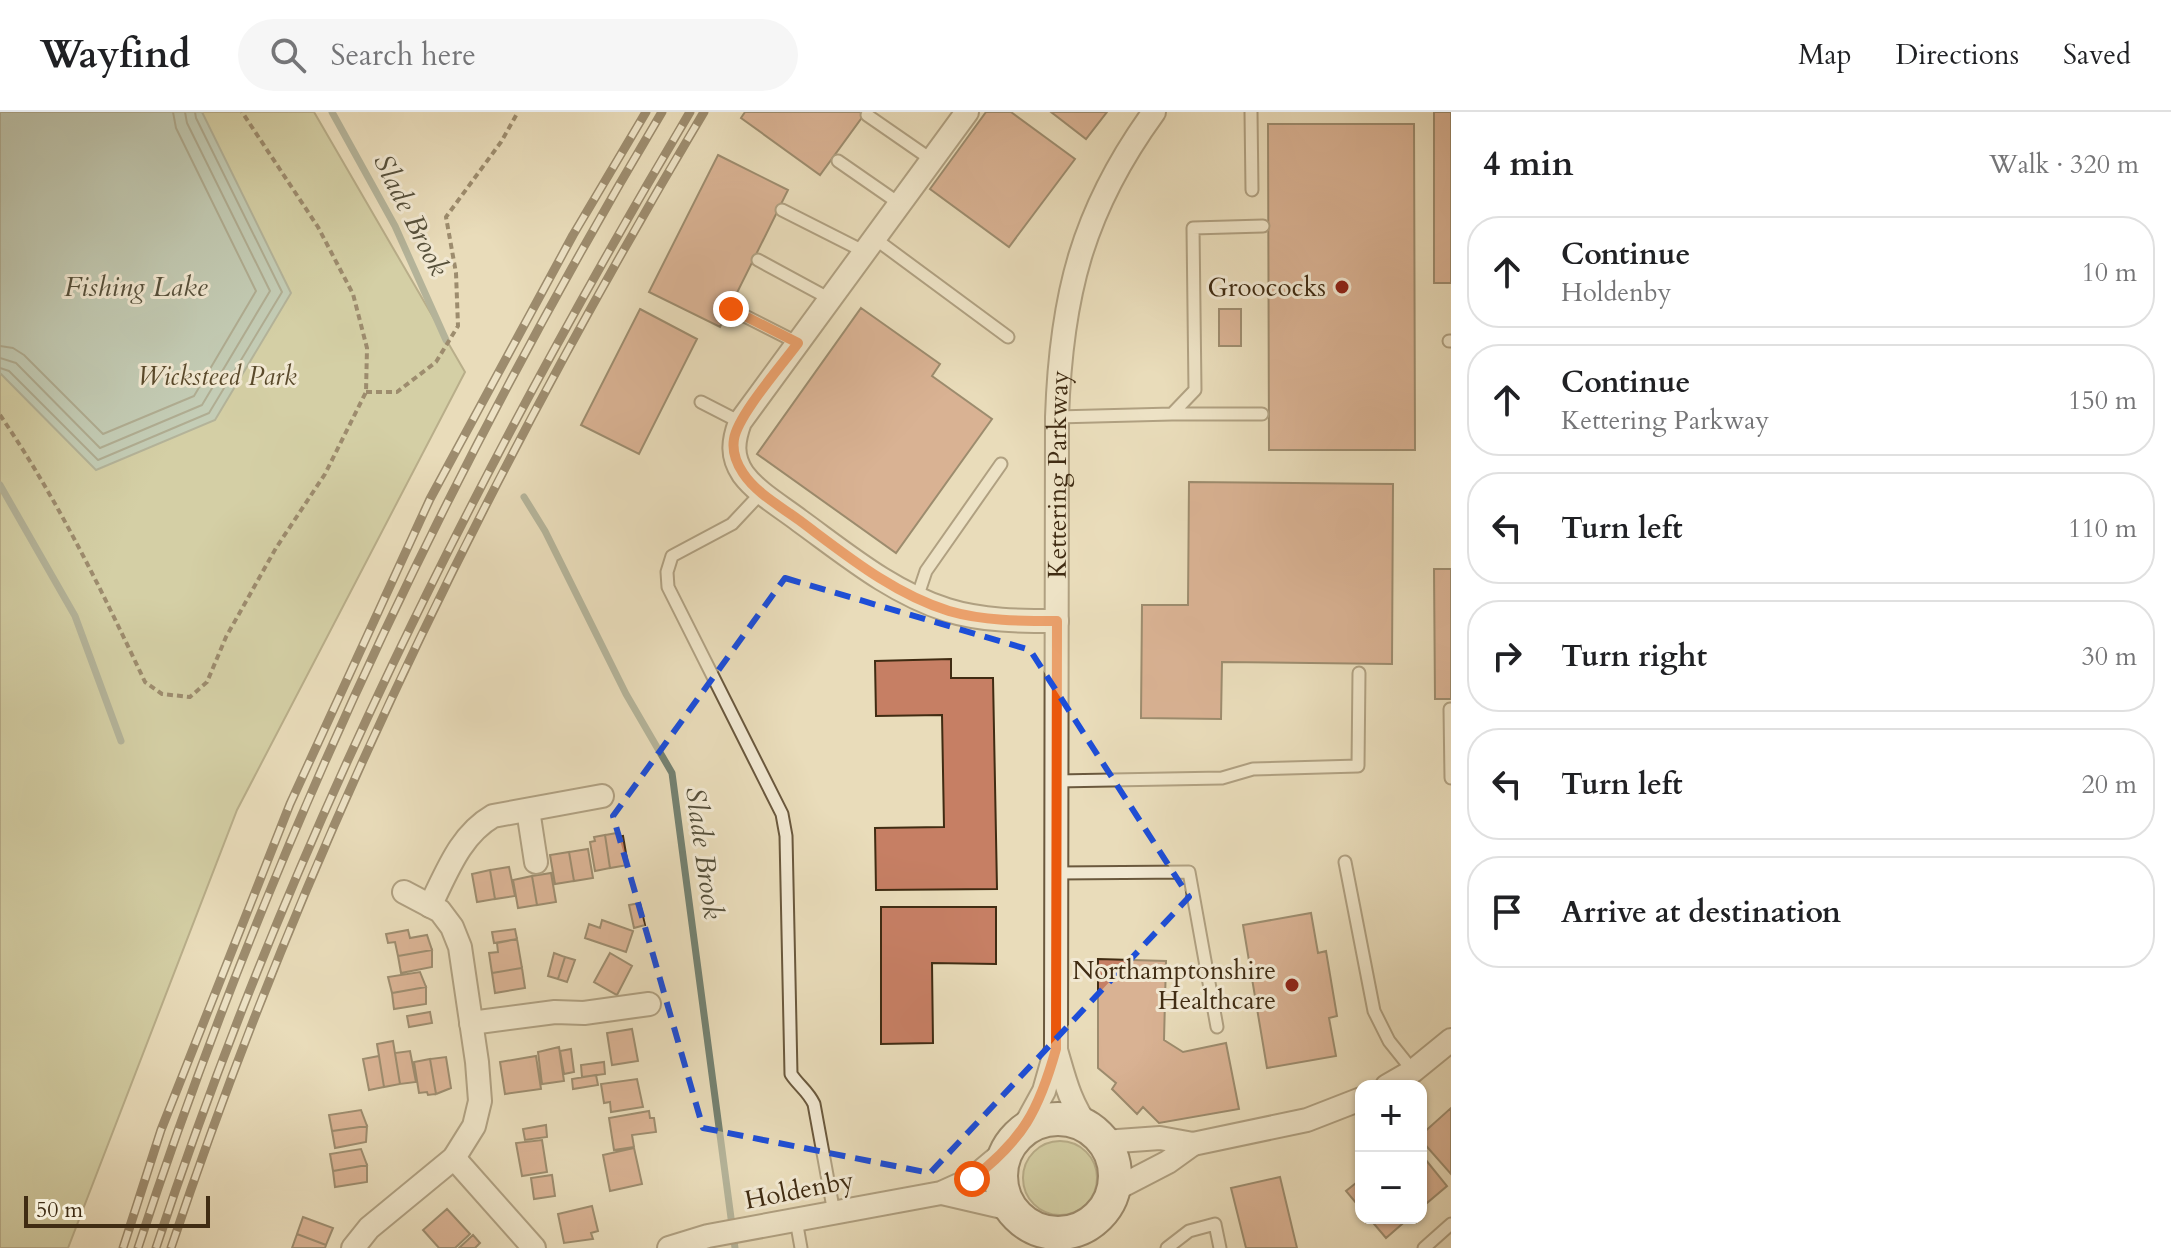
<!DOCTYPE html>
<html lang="en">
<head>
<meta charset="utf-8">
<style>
	body { margin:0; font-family:Cardo,serif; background:#f6f6f6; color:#202124 }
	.controls { position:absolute; right:24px; bottom:24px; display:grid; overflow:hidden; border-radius:16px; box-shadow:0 2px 6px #0004 }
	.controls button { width:72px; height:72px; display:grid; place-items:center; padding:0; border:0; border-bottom:2px solid #e0e0e0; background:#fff; color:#202124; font:40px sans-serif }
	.scale { position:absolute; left:24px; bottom:20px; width:186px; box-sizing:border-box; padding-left:8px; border:4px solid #402c13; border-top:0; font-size:22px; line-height:28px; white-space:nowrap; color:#402c13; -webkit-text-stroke:6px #f1e8d2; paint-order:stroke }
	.stop { position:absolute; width:24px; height:24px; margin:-18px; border:6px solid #ea580c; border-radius:50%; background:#fff }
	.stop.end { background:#ea580c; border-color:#fff; box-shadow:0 2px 8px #0008 }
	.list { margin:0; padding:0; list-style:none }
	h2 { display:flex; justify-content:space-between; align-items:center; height:104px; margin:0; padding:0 32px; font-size:34px }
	h2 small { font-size:26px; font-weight:400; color:#757577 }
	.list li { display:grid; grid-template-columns:52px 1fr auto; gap:24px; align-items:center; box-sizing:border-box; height:112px; margin:0 16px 16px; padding:0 16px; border:2px solid #e0e0e0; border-radius:32px }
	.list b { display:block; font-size:30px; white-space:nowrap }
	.list p { margin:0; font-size:26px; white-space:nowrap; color:#757577 }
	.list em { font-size:26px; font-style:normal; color:#757577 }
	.icon { flex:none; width:44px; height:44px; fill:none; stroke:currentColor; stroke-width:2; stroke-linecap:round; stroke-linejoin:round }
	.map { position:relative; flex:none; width:1451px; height:1136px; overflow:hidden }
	header { display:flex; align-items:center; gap:48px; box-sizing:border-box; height:112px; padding:0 40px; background:#fff; border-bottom:2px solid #e0e0e0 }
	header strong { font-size:38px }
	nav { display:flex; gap:44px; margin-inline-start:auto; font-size:28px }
	.search { width:560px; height:72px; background:#f6f6f6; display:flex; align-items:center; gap:20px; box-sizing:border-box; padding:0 28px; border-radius:44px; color:#757577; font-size:30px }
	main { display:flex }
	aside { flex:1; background:#fff }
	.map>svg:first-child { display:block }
	.green { fill:#bbbf8c; stroke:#7e7650; stroke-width:2 }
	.water { fill:#97bbb2; stroke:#748272; stroke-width:2 }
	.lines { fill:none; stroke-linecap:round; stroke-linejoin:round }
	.shore { stroke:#6c7462; stroke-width:2 }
	.stream { stroke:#748272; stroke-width:7 }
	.building { fill:#c67f64; stroke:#402c13; stroke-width:2 }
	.lane-casing { stroke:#6a583d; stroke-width:15 }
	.street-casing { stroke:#6a583d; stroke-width:26 }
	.secondary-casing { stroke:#402c13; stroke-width:36 }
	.path { stroke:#402c13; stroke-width:4; stroke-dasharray:6 4; stroke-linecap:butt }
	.lane { stroke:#f1e8d2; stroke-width:11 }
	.street { stroke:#f1e8d2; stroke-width:22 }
	.secondary { stroke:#f1e8d2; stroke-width:32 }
	.rail-casing { stroke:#402c13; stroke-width:9 }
	.rail { stroke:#f1e8d2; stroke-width:6; stroke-dasharray:18; stroke-linecap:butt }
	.route { stroke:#ea580c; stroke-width:10 }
	.marked { fill:none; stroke:#1d4ed8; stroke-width:6; stroke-dasharray:16 10; stroke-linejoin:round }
	.poi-dot { fill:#8f2418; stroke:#f1e8d2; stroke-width:3 }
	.labels { text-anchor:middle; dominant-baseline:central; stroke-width:6; stroke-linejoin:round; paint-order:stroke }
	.poi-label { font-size:26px; fill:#402c13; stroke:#f1e8d2; text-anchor:end }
	.park-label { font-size:26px; font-style:italic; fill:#59492b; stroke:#f1e8d2 }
	.street-label { font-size:26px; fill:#402c13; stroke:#f1e8d2 }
	.water-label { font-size:28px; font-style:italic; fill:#56503b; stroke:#f1e8d2 }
</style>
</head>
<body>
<header>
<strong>Wayfind</strong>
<div class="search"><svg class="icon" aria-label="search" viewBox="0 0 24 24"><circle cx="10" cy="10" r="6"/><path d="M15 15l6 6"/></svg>Search here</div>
<nav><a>Map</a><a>Directions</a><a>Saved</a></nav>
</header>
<main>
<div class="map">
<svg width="1451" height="1136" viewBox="0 0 1451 1136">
	<rect width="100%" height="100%" fill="#e9dcba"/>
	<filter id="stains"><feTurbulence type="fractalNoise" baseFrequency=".0025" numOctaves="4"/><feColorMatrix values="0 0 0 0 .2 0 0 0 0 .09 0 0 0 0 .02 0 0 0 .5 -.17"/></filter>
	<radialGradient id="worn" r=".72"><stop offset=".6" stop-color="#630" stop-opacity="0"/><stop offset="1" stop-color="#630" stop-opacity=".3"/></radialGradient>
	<!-- green -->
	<path class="green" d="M0 0H314L465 260 237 698 68 1136H0Z
		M1023 1066a37 37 0 1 1 74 0a37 37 0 1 1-74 0Z"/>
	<!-- water -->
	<path class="water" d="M0 0H202L291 181 215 308 96 358 0 261Z"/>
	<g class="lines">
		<!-- shore -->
		<path class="shore" d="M0 234 13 236 24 243 103 322 194 284 256 179 176 16 173 0
			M0 246 16 251 100 336 202 293 270 179 187 11 185 0
			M0 256 9 259 98 348 209 301 282 180 196 6 195 0"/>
		<!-- stream -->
		<path class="stream" d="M332 0 395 114 446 228
			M0 373 75 504 121 629
			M524 385 545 419 626 582 672 661 735 1136"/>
	</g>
	<!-- building -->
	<path class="building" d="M745 0H866L820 63 741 6Z
		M986 0H1011L1075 47 1009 135 930 77Z
		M1051 0H1107L1086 27Z
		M1434 0H1451V171H1434Z
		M1268 12H1414L1415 338H1269Z
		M718 43 788 78 720 215 649 180Z
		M861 196 940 252 932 264 992 307 896 441 757 342Z
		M640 197 697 227 639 342 581 313Z
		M1219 197H1241V234H1219Z
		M1189 370 1393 372 1392 552 1222 550 1221 607 1141 606 1142 493H1188Z
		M1434 457H1451V587H1435Z
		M951 547V566H993L997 777 876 778 875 716 944 715 942 603 876 604 875 549Z
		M617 721 618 725 623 724 628 753 610 756 605 723Z
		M605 723 610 756 595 759 590 730 595 729 594 725Z
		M588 737 593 766 574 769 569 740Z
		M569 740 574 769 555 772 550 743Z
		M509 755 515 784 495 787 490 758Z
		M490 758 495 787 477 790 472 762Z
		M551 761 556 790 537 793 532 764Z
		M532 764 537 793 518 796 513 768Z
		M640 791 645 813 634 816 629 793Z
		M881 795H996V852L932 851 933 931 881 932Z
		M1311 801 1318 841 1326 839 1337 904 1329 906 1336 944 1267 956 1243 813Z
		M602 808 633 819 626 840 585 826 589 812 600 816Z
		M515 817 517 827 494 831 492 820Z
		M408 818 410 826 427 823 432 838 398 844 395 830 388 831 386 822Z
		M517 827 522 856 492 861 489 841 498 840 497 831Z
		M432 838V855L401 861 398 844Z
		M554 841 565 845 558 867 548 864Z
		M610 841 632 854 617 883 594 870Z
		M565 845 575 848 567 870 558 867Z
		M1098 847 1166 849 1164 928 1183 940 1226 931 1239 997 1159 1011 1143 995 1137 1002 1112 977 1116 971 1098 956Z
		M522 856 525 876 495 881 492 861Z
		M420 860 426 875 392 881 388 865Z
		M426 875V892L394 897 392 881Z
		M430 900 432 911 409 915 407 904Z
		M632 917 638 949 612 953 607 921Z
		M393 929 400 972 384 975 377 932Z
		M559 935 564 969 542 972 538 940Z
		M571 937 574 960 564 962 560 939Z
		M410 939 416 970 400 972 395 941Z
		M379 944 384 975 369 978 363 947Z
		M536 944 541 977 505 982 500 950Z
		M446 945 451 976 436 982 430 947Z
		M430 947 436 982 428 983 427 980 419 981 414 950Z
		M604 950 605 962 582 965 581 953Z
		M596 963 598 973 573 977 572 967Z
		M637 967 643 995 611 1000 610 990 604 991 601 972Z
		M1451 996V1062L1421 1028V1023Z
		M361 998 367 1014 332 1019 329 1003Z
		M649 999 650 1006H654L656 1020 632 1023 634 1035 614 1038 609 1006Z
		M546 1013 547 1025 525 1028 523 1017Z
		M367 1014 366 1030 335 1036 332 1019Z
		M542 1028 547 1060 522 1064 516 1031Z
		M634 1036 642 1072 610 1079 603 1043Z
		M361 1037 367 1053 333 1059 330 1042Z
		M1421 1042 1447 1074 1421 1096Z
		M367 1053V1070L335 1075 333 1059Z
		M552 1063 555 1084 534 1087 531 1066Z
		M1280 1065 1297 1136H1246L1231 1076Z
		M1361 1067V1097L1346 1079Z
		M592 1094 598 1119 591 1121 593 1127 564 1131 558 1102Z
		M447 1097 470 1122 455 1136H439L423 1118Z
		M303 1105 333 1116 326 1133 297 1122Z
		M1369 1106H1409L1386 1126Z
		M297 1122 326 1133 325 1136H292Z
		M473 1123 480 1131 475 1136H459Z"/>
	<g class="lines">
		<defs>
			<path id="lane" d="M1251 0 1252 78
				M867 3 932 48
				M838 49 900 92
				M782 98 865 140
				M874 126 1008 225
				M758 148 830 187
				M731 197 798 231
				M1449 229H1451
				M701 290 740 310
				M1172 302H1262
				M1057 305 1172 302 1195 278 1193 116 1263 114
				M762 380 732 412 672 444 667 460 668 475 782 702 786 724 791 962C798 973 808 979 814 992L834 1101
				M917 486 926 459 1001 352
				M1450 597 1451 666
				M1057 669 1222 666 1253 657 1358 654 1359 561
				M1345 750 1374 899 1389 929 1413 959
				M1057 761 1189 760 1217 915
				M796 1108 801 1136
				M1167 1136 1189 1119 1215 1112 1220 1136
				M1424 1136 1451 1112"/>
			<g id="street">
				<path d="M967 0 740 310C733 329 731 344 743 362 757 381 782 395 800 409 847 443 891 480 947 498 982 509 1021 509 1057 509"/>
				<path d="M528 698 536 750"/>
				<path d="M430 794C447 760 460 723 493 704L602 684"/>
				<path d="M471 911 555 900 584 901 649 892"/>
				<path d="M1056 938C1064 965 1070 992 1088 1015"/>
				<path d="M1387 974 1413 959 1451 928"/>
				<path id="s1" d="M1021 1021 1044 979 1056 937 1057 305C1061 185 1082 99 1154 0"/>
				<path d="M1104 1030 1160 1026 1193 1032 1307 1008 1361 987"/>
				<path d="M454 1046 534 1136"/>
				<path d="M1114 1078 1168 1050 1193 1032"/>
				<path d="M942 1081 1011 1097"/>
				<path d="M353 1136 369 1116 454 1046 474 1014 480 989 477 950 460 835 452 815 440 799 404 780"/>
				<path d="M669 1136 708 1124 941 1081 972 1067 1009 1036"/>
			</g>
			<path id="secondary" d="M1001 1064a57 57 0 1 1 114 0a57 57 0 1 1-114 0Z"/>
		</defs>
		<!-- lane casing -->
		<use href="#lane" class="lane-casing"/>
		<!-- street casing -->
		<use href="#street" class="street-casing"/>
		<!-- secondary casing -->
		<use href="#secondary" class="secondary-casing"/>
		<!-- path -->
		<path class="path" d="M366 280H397L436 250 458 214 456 161 446 105 501 30 518 0
			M0 303C57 386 102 479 145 570L162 582 190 585 207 570 226 525 276 436 325 362 366 280 367 236 353 182 318 115 242 0"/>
		<!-- lane -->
		<use href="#lane" class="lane"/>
		<!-- street -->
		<use href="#street" class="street"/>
		<!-- secondary -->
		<use href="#secondary" class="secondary"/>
		<defs>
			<path id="rail" d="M123 1136 161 1018 290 692 430 387 573 123 646 0
				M138 1136C268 739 448 359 662 0
				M156 1136C287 738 476 360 690 0
				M171 1136C304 738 489 360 704 0"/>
		</defs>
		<!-- rail casing -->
		<use href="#rail" class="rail-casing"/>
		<!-- rail -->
		<use href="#rail" class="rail"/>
	</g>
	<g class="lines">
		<!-- route -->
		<path class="route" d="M731 197 798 231C782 253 738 303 734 327 732 339 737 352 743 361 756 381 780 394 799 408 846 443 892 481 949 499 983 509 1021 509 1057 509L1056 937C1039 998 1023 1028 972 1067"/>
	</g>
	<!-- marked area -->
	<path d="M0 0H1451V1136H0ZM785 466 1030 538 1189 785 930 1061 703 1016 613 704Z" fill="#e9dcba" fill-opacity=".55" fill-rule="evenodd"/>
	<path class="marked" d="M785 466 1030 538 1189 785 930 1061 703 1016 613 704Z"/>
	<!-- markers -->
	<g class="poi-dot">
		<circle cx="1342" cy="175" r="8"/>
		<circle cx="1292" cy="873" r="8"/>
	</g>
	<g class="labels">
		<!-- poi labels -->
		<g class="poi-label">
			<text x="1326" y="175">Groococks</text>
			<text x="1276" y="858">Northamptonshire<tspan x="1276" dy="30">Healthcare</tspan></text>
		</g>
		<!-- park labels -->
		<g class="park-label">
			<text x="217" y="264">Wicksteed Park</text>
		</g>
		<!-- street labels -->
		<g class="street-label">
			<text stroke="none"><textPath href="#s1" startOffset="666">Kettering Parkway</textPath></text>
			<text transform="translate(799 1078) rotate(-11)">Holdenby</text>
		</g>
		<!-- water labels -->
		<g class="water-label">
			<text transform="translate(411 103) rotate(63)">Slade Brook</text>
			<text x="136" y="175">Fishing Lake</text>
			<text transform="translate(704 741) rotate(82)">Slade Brook</text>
		</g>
	</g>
	<rect width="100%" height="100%" filter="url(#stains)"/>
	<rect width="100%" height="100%" fill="url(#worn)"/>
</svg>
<div class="controls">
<button>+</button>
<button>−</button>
</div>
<div class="scale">50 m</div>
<div class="stop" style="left:972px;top:1067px"></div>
<div class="stop end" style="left:731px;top:197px"></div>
</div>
<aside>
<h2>4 min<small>Walk · 320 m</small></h2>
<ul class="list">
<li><svg class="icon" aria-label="ahead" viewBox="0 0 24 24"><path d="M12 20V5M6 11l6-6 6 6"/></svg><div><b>Continue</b><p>Holdenby</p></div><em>10 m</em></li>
<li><svg class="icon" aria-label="ahead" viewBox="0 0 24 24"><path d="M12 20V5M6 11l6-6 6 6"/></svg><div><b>Continue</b><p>Kettering Parkway</p></div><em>150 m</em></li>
<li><svg class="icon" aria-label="left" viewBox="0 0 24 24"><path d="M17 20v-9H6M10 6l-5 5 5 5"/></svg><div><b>Turn left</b></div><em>110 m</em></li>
<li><svg class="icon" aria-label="right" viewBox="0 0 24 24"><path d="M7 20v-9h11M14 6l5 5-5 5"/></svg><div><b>Turn right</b></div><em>30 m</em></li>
<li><svg class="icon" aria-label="left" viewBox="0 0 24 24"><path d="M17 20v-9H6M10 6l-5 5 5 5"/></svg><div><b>Turn left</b></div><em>20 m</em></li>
<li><svg class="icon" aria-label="arrive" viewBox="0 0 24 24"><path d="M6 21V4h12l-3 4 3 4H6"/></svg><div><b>Arrive at destination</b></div></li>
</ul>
</aside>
</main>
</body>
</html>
